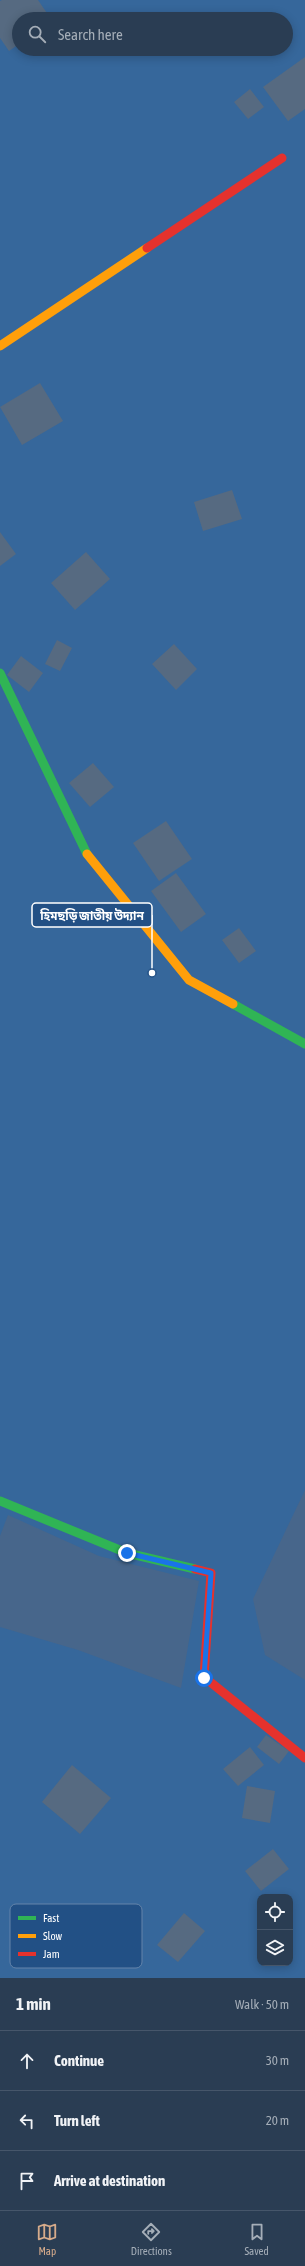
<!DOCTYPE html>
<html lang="en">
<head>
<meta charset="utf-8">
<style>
	body { margin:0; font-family:"Asap Condensed","Noto Sans Bengali",sans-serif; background:#36485d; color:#f1f3f6 }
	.controls { position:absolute; right:12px; bottom:12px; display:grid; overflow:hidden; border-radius:8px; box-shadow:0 2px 10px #0003 }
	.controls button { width:36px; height:36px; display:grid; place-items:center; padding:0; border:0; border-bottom:1px solid #46566a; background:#2a3d53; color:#f1f3f6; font:20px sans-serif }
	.stop { position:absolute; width:12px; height:12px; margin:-9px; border:3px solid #1a73e8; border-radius:50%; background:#fff }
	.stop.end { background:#1a73e8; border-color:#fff; box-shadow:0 1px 4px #0008 }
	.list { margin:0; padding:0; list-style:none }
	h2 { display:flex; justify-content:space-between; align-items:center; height:52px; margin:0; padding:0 16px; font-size:17px }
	h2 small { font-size:13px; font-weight:400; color:#a5aeb8 }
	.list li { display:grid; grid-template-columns:26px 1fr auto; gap:12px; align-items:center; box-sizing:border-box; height:60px; padding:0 16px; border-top:1px solid #46566a }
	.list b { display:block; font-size:15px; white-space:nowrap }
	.list em { font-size:13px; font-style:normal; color:#a5aeb8 }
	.icon { flex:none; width:22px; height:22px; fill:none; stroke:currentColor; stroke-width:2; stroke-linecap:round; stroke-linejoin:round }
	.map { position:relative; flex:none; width:305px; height:1978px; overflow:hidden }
	.search { position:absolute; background:#2a3d53; box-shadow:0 2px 10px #0003; left:12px; right:12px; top:12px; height:44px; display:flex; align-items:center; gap:10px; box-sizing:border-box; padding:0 14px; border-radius:22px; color:#a5aeb8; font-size:15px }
	.sheet { height:232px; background:#2a3d53 }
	nav { display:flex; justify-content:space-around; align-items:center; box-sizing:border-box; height:56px; border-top:1px solid #46566a; background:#2a3d53; font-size:11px; color:#a5aeb8 }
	nav a { display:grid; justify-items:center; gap:2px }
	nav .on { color:#d6ab8b }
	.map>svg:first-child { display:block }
	.green { fill:#36679b; fill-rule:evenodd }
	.water { fill:#47668b }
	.building { fill:#566a81 }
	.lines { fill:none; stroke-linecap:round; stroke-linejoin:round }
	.fast { stroke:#30b455; stroke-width:9 }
	.slow { stroke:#ff9f0a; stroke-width:9 }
	.jam { stroke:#e5322d; stroke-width:9 }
	.route { stroke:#1a73e8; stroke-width:5 }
	.key { fill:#225085; stroke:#6484aa; stroke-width:1 }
	.key-label { font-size:11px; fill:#fff }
	.leader { fill:none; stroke:#fff; stroke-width:1.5 }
	.callout-dot { fill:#fff; stroke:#225085; stroke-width:1.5 }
	.callout { fill:#225085; stroke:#fff; stroke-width:1.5 }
	.callout-label { font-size:12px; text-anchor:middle; font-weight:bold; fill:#fff }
</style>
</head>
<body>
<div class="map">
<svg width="305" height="1978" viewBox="0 0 305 1978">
	<rect width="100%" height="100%" fill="#38516f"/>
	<!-- green -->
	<path class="green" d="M0 0H305V1978H0ZM19 19H286V49H19ZM260 1897H290V1963H260Z"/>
	<!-- water -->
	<path class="water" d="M305 1490V1680L265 1655 253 1599Z
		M8 1515 99 1556 199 1581 181 1688 78 1650 0 1627V1536Z"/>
	<!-- building -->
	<path class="building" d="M2 0H38L51 19H19V44L9 51 0 38V1Z
		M305 57V109L288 121 263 87Z
		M250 89 264 107 248 119 234 102Z
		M40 383 63 421 22 445 0 407Z
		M232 490 242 519 203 531 194 502Z
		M0 532 16 554 0 566Z
		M86 552 110 579 75 610 51 583Z
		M57 640 72 648 60 671 45 664Z
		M174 644 197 669 176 690 152 664Z
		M21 656 43 673 29 692 7 675Z
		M93 763 114 787 90 807 69 783Z
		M166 821 192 859 159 881 133 843Z
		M176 873 206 914 181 932 151 891Z
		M239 928 256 951 239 963 222 940Z
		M266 1735 289 1751 279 1764 257 1747Z
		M250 1747 264 1765 238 1786 223 1769Z
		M72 1765 111 1798 80 1834 42 1802Z
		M247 1786 275 1791 270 1823 242 1818Z
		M273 1849 289 1869 261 1891 245 1871Z
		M184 1913 205 1931 178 1962 157 1945Z"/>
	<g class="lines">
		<!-- fast -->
		<path class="fast" d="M0 673 87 854
			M233 1004 305 1044
			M0 1501 127 1553 195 1569"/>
		<!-- slow -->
		<path class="slow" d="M0 346 147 248
			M87 854 189 980 233 1004"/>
		<!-- jam -->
		<path class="jam" d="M147 248 282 158
			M195 1569 211 1573 204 1677 305 1758"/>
	</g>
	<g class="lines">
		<!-- route -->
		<path class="route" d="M127 1553 211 1573 204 1678"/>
	</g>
	<!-- legend -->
	<rect x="10" y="1904" width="132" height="64" rx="6" class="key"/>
	<rect x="18" y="1916" width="18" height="4" fill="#30b455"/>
	<rect x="18" y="1934" width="18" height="4" fill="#ff9f0a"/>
	<rect x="18" y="1952" width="18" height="4" fill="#e5322d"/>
	<g class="key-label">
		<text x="43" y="1922">Fast</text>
		<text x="43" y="1940">Slow</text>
		<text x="43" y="1958">Jam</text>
	</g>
	<!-- callouts -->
	<path class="leader" d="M152 973L152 915"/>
	<circle class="callout-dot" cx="152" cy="973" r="4"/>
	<rect class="callout" x="32" y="903" width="120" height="24" rx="4"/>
	<g class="callout-label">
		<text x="92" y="920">হিমছড়ি জাতীয় উদ্যান</text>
	</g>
</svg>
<div class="controls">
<button><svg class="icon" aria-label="locate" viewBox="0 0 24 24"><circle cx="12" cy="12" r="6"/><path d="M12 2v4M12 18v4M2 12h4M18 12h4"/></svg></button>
<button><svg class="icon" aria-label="layers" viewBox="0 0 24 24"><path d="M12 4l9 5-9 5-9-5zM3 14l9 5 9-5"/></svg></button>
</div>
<div class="stop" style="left:204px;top:1678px"></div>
<div class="stop end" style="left:127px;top:1553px"></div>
<div class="search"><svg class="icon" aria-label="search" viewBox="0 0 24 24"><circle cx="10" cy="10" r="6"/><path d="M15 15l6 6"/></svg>Search here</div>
</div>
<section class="sheet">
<h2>1 min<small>Walk · 50 m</small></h2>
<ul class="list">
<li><svg class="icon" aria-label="ahead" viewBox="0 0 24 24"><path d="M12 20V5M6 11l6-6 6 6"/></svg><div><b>Continue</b></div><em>30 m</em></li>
<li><svg class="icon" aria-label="left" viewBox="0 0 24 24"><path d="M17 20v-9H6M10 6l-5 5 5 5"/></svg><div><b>Turn left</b></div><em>20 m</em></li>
<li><svg class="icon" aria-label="arrive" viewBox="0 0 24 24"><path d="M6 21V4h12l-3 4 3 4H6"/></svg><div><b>Arrive at destination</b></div></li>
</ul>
</section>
<nav>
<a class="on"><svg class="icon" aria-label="map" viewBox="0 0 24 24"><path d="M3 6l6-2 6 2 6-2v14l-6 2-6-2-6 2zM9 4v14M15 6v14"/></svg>Map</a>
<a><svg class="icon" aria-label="directions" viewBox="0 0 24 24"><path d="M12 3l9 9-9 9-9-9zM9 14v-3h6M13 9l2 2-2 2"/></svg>Directions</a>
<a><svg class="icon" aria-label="saved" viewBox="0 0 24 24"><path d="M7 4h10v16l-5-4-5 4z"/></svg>Saved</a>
</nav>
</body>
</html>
